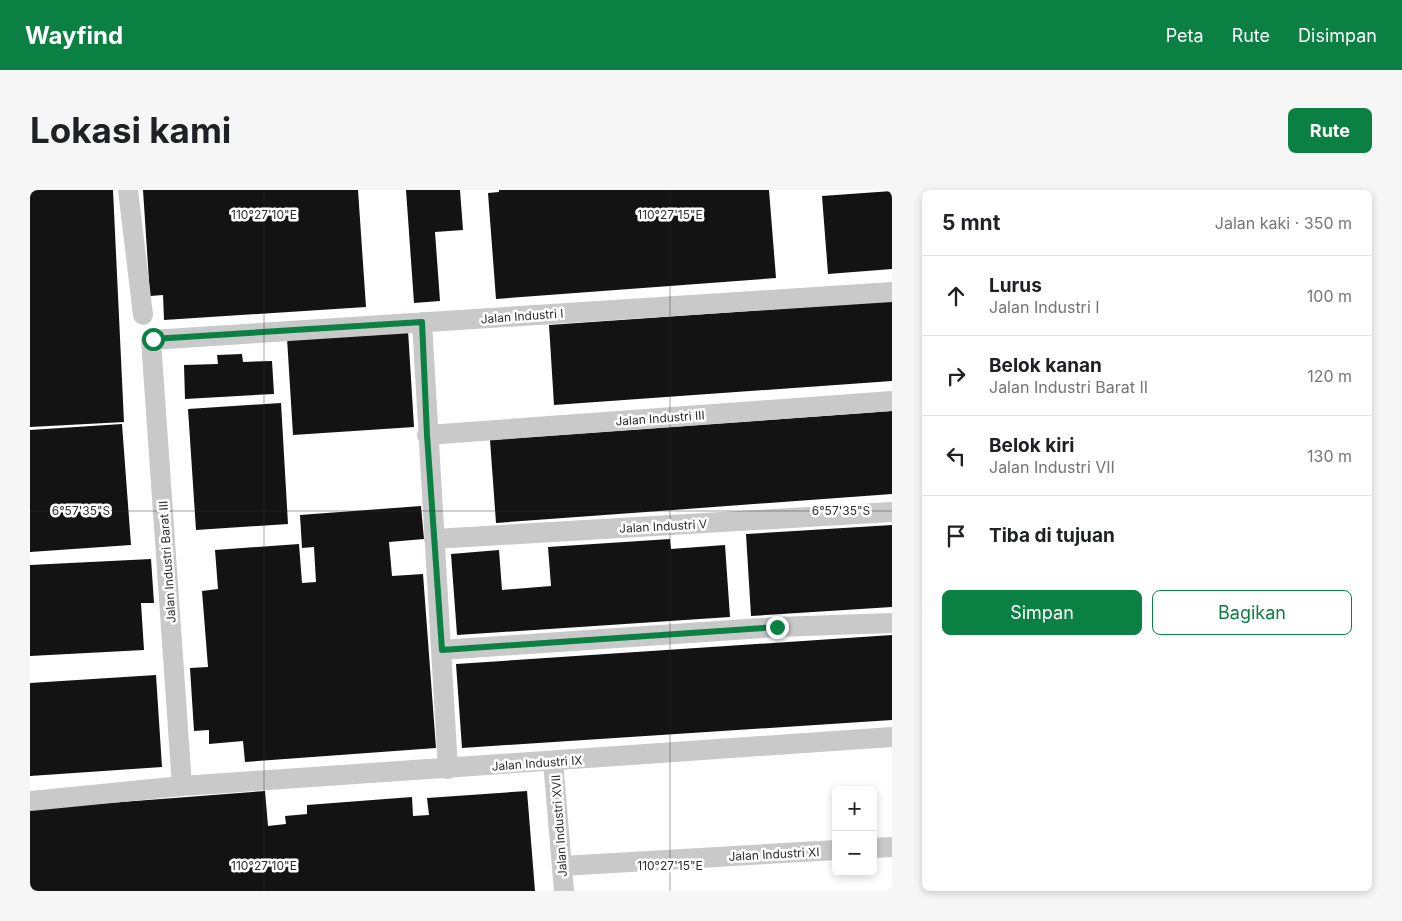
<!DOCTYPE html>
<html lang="id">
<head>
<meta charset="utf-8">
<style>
	body { margin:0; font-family:Inter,sans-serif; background:#f6f6f6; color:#202124 }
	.controls { position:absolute; right:15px; bottom:15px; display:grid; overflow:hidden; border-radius:8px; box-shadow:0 2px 8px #0003 }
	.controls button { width:45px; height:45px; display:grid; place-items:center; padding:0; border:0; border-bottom:1px solid #e0e0e0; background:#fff; color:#202124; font:25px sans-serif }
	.stop { position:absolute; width:15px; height:15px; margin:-11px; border:4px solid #0b8043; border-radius:50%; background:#fff }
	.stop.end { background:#0b8043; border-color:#fff; box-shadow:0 1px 5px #0008 }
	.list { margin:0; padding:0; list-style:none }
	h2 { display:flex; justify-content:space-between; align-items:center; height:65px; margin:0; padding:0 20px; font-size:21px }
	h2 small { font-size:16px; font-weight:400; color:#757577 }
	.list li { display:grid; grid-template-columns:32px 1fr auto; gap:15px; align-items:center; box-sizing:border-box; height:80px; padding:0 20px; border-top:1px solid #e0e0e0 }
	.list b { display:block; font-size:19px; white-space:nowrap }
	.list p { margin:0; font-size:16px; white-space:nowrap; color:#757577 }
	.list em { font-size:16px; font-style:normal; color:#757577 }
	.actions { display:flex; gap:10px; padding:15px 20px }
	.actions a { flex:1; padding:11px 0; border:1px solid #0b8043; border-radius:8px; text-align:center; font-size:18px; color:#0b8043 }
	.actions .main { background:#0b8043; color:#fff }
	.icon { flex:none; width:28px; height:28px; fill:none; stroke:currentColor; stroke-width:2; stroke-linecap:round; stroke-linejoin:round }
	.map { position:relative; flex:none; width:862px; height:701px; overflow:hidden; border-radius:8px }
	header { display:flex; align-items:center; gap:30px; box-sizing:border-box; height:70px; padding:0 25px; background:#0b8043; color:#fff }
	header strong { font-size:24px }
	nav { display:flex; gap:28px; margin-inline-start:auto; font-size:18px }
	.intro { display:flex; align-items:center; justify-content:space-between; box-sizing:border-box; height:120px; padding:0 30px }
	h1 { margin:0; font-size:35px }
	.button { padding:12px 22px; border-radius:8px; background:#0b8043; color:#fff; font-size:18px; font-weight:700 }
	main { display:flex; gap:30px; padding:0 30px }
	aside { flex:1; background:#fff; border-radius:8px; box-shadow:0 2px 8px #0003 }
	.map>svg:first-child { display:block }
	.building { fill:#131313 }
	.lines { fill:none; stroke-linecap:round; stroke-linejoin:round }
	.minor { stroke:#c9c9c9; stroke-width:20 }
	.route { stroke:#0b8043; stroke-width:6 }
	.ticks { fill:none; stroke:#2c2c2c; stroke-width:1; stroke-opacity:0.45 }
	.labels { text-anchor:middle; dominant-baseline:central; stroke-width:5; stroke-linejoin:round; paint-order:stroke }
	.street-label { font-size:12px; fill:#2c2c2c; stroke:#fff }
	.ticks-label { font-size:12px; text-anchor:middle; fill:#2c2c2c; stroke:#fff; stroke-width:5; stroke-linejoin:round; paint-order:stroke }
</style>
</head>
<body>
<header>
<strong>Wayfind</strong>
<nav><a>Peta</a><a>Rute</a><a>Disimpan</a></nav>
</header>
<div class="intro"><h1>Lokasi kami</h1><a class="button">Rute</a></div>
<main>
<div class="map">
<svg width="862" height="701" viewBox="0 0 862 701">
	<rect width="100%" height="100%" fill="#fff"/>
	<!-- building -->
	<path class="building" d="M0 0H83L94 232 0 237Z
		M113 0H328L336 117 134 130 133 105 120 106Z
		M376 0H430L433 40 405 42 410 111 384 113Z
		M469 0H739L746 88 466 109 458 3 469 2Z
		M862 1V79L798 84 792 6Z
		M862 111V191L524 215 519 135Z
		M378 140 384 237 263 245 257 148Z
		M212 164 213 172 242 171 244 204 155 209 154 175 188 174 187 165Z
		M251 213 258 334 166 340 158 219Z
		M862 221V304L466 333 460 250Z
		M92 234 101 355 0 362V240Z
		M391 316 394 349 359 352 362 386 393 384 406 558 215 572 213 551 179 554V540L164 541 160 478 178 477 172 401 188 399 185 360 269 354 272 393 286 392 284 357 272 358 270 325Z
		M862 335V417L721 426 716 344Z
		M640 349 641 359 695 355 700 427 427 445 421 364 469 360 472 400 521 396 518 357Z
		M121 369 124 413H111L114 460 0 466V375Z
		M862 445V530L432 558 426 474Z
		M126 485 132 577 0 586V493Z
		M235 601 238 636 256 634 255 626 277 624V615L382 607 383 626 399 625 397 608 497 601 505 701H0V619Z"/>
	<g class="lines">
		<!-- minor -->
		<path class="minor" d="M98 0 113 125
			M392 132 418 579
			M397 245 862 211
			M404 349 862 322
			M412 460 747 437 862 433
			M523 571 534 701
			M152 596 121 150 862 102
			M0 611 152 596 862 547
			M843 658 862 657
			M532 676 806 660"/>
	</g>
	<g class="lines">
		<!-- route -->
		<path class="route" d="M123 149 392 132 397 245 412 460 747 437"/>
	</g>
	<!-- ticks -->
	<path class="ticks" d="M234 0V701M640 0V701M0 321H862"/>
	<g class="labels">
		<!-- street labels -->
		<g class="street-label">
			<text transform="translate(492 126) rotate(-4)">Jalan Industri I</text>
			<text transform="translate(630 228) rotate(-4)">Jalan Industri III</text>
			<text transform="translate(633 336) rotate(-3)">Jalan Industri V</text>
			<text transform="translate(137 372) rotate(-94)">Jalan Industri Barat III</text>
			<text transform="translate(507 573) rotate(-4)">Jalan Industri IX</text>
			<text transform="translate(529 636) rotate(-94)">Jalan Industri XVII</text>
			<text transform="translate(744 664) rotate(-3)">Jalan Industri XI</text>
		</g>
	</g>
	<g class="ticks-label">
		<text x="234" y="29">110°27'10"E</text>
		<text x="640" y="29">110°27'15"E</text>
		<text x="51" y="325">6°57'35"S</text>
		<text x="811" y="325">6°57'35"S</text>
		<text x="234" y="680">110°27'10"E</text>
		<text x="640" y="680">110°27'15"E</text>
	</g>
</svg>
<div class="controls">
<button>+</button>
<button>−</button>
</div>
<div class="stop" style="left:123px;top:149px"></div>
<div class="stop end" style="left:747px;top:437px"></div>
</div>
<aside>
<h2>5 mnt<small>Jalan kaki · 350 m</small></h2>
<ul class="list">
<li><svg class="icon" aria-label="ahead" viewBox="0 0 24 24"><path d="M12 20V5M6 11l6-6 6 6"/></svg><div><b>Lurus</b><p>Jalan Industri I</p></div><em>100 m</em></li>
<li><svg class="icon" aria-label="right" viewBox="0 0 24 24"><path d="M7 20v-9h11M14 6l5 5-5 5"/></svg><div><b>Belok kanan</b><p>Jalan Industri Barat II</p></div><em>120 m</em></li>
<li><svg class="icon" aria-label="left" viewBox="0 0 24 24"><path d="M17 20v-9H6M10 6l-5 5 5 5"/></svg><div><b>Belok kiri</b><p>Jalan Industri VII</p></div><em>130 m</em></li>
<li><svg class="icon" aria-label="arrive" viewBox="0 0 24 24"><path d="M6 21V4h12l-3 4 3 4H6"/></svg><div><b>Tiba di tujuan</b></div></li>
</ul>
<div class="actions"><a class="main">Simpan</a><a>Bagikan</a></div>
</aside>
</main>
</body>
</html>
